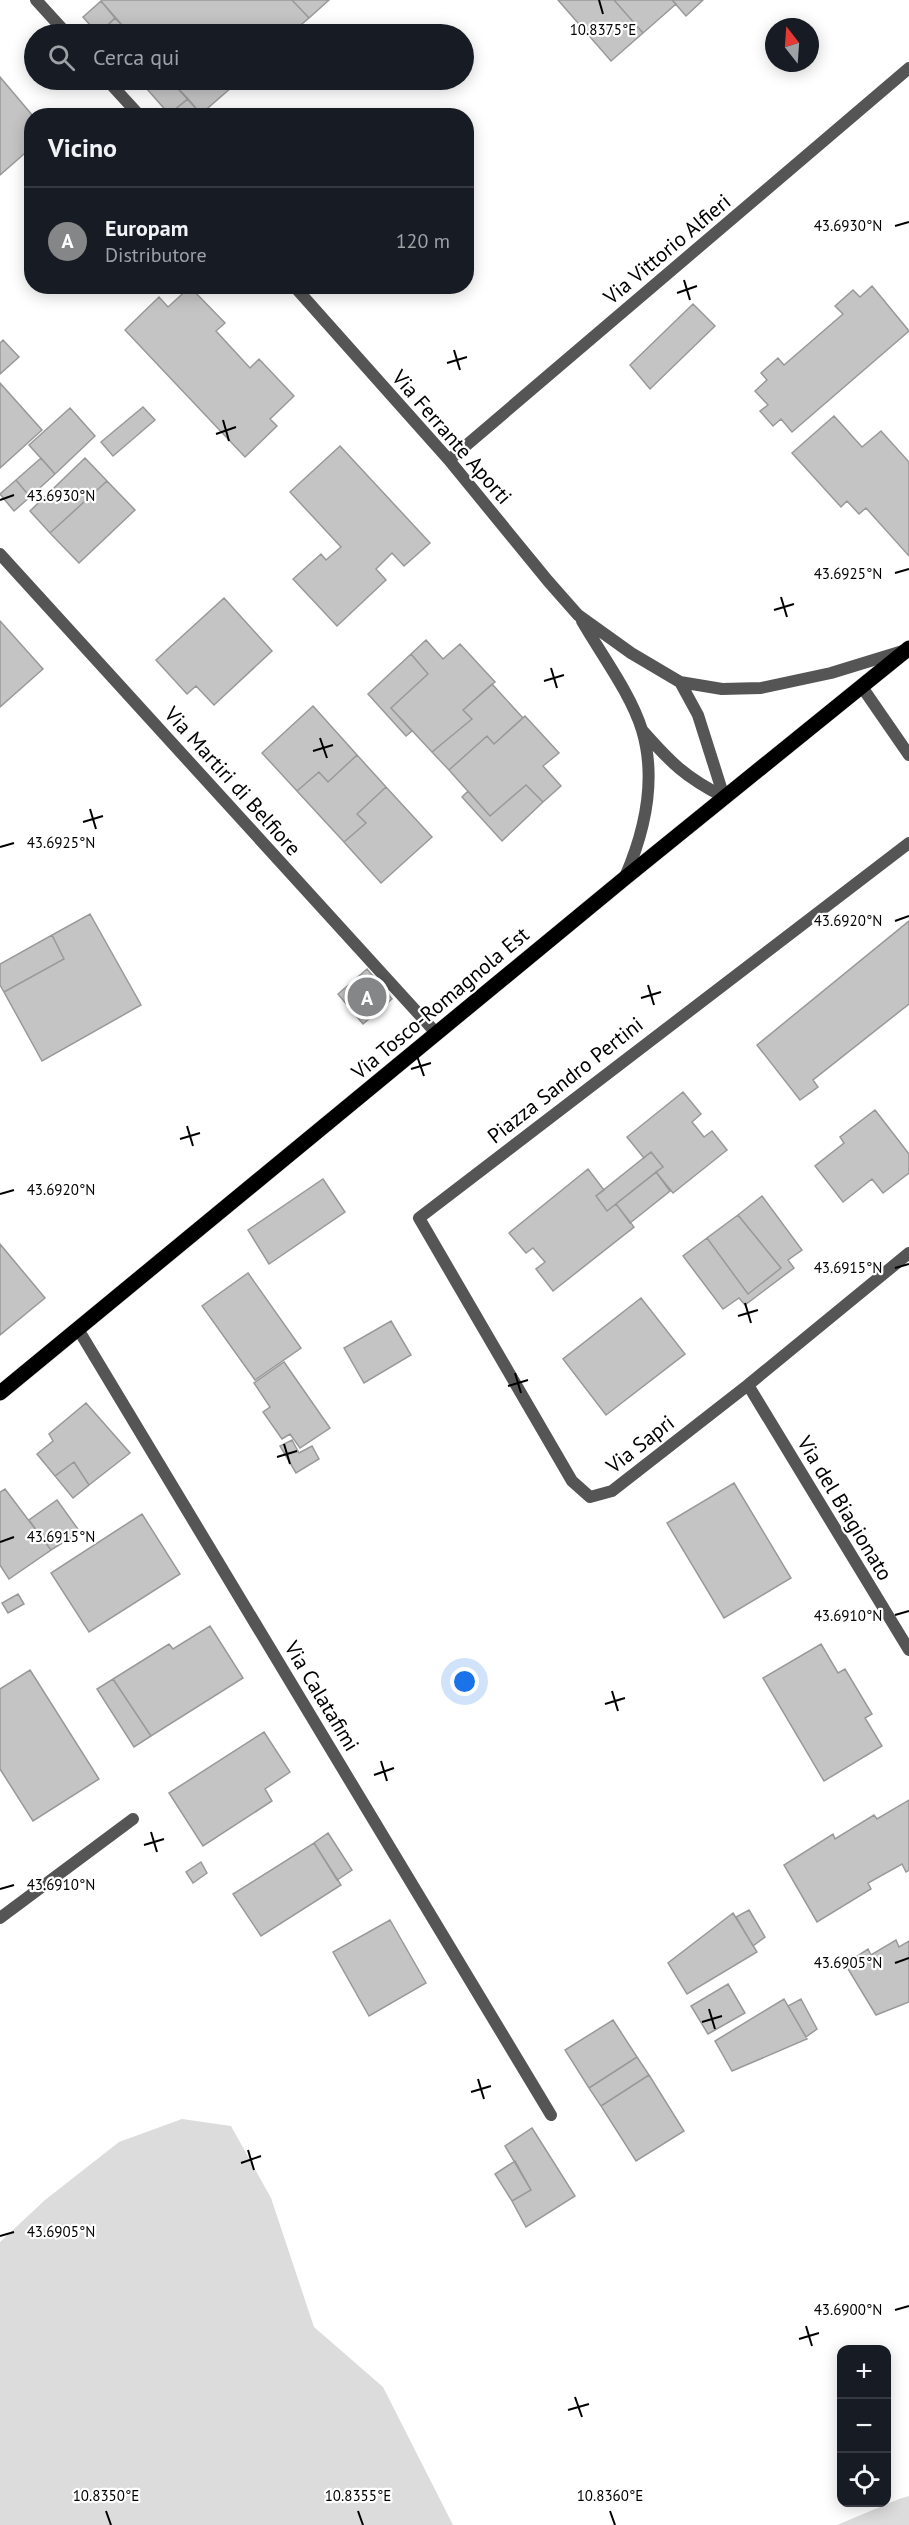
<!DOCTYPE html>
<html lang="it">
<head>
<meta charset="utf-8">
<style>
	body { margin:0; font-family:"PT Sans",sans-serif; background:#242831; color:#f1f3f6 }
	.controls { position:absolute; right:18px; bottom:18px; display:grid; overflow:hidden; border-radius:12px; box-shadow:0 3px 15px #0003 }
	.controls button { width:54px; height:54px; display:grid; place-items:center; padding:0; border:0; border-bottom:2px solid #363941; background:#171b24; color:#f1f3f6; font:30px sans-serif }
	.compass { position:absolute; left:765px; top:18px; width:54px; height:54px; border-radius:50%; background:#171b24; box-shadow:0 3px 15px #0003; rotate:343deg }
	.you { position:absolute; left:465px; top:1682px; width:21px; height:21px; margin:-15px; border:4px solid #fff; border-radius:50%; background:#1a73e8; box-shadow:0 0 0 9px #1a73e833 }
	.badge { display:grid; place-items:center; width:39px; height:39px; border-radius:50%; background:#858687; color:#fff; font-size:20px; font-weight:700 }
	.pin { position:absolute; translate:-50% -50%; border:3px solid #fff; box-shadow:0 2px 6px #0006 }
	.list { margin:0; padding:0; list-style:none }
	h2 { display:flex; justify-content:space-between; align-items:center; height:78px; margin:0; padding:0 24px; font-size:26px }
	h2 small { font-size:20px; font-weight:400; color:#9ea1a6 }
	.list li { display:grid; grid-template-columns:39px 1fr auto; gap:18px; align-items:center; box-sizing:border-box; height:108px; padding:0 24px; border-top:2px solid #363941 }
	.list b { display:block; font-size:22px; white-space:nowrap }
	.list p { margin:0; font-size:20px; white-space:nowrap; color:#9ea1a6 }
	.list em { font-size:20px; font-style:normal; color:#9ea1a6 }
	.icon { flex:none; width:33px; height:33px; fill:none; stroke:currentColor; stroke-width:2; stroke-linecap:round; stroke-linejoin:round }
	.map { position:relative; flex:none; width:909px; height:2525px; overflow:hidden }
	.search { position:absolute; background:#171b24; box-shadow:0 3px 15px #0003; left:24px; top:24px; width:450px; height:66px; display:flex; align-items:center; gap:15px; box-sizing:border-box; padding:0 21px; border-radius:33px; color:#9ea1a6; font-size:22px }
	.panel { position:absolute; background:#171b24; box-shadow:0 3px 15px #0003; left:24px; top:108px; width:450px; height:186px; border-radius:24px }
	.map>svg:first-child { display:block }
	.green { fill:#dcdcdc }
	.building { fill:#c4c4c4; stroke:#999; stroke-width:1.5 }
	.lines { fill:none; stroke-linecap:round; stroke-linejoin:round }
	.primary-casing { stroke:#dbdbdb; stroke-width:16 }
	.service { stroke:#555; stroke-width:12 }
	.minor { stroke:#555; stroke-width:12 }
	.primary { stroke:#000; stroke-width:15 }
	.ticks { fill:none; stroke:#000; stroke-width:2 }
	.labels { text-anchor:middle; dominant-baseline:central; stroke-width:4.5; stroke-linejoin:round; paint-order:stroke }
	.street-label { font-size:21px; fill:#000; stroke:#fff }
	.ticks-label { font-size:15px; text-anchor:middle; fill:#000; stroke:#fff; stroke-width:4.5; stroke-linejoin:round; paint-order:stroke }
</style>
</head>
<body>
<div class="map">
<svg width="909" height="2525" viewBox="0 0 909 2525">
	<rect width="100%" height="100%" fill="#fff"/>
	<!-- green -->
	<path class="green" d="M182 2119 231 2126 271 2198 314 2327 383 2387 453 2525H0V2242L45 2200 119 2142Z
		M909 2496V2525H837L899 2499Z"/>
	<!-- building -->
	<path class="building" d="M102 0H292L309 18 290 34H130L101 1Z
		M292 0H329L309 18Z
		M558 0H614L643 33 611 61Z
		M614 0H672L676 4 643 33Z
		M672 0H703L686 16Z
		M101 1 115 18 98 34 83 17Z
		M115 18 130 34H99Z
		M0 77 33 116 32 147 0 175Z
		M139 80H170L188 99 169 114Z
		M170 80H240L201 114Z
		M188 99 201 114 199 116 169 114Z
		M872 286 909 331 792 432 781 419 773 426 760 411 768 405 755 391 767 380 761 373 778 358 784 365 843 314 835 306 853 290 860 297Z
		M190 287 225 323 216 331 250 368 259 359 294 396 270 419 277 426 245 457 125 330 159 297 168 307Z
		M693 304 715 326 650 389 630 365Z
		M3 340 19 357 0 374V343Z
		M0 383 42 430 0 468Z
		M143 407 155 420 113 456 101 442Z
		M70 408 95 436 55 474 29 445Z
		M834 416 862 447 881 431 909 462V556L866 508 859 514 847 501 841 507 792 453Z
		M340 446 430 543 404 566 392 553 376 569 386 580 337 626 293 579 321 554 326 560 341 547 290 492Z
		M41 458 55 474 30 497 16 480Z
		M85 458 107 481 50 533 30 511Z
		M16 480 30 497 14 511 0 494Z
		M107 481 135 510 79 563 50 533Z
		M224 598 272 651 214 705 196 686 187 694 156 660Z
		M0 621 43 669 0 707Z
		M426 640 443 659 460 644 495 682 463 710 472 719 432 752 391 708 428 674 411 654Z
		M411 654 428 674 391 708 412 731 406 736 368 694Z
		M492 684 523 718 494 744 487 736 449 770 432 752 472 719 463 710Z
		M313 706 357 755 328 782 319 772 297 791 262 753Z
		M525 716 559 753 543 766 561 786 543 802 526 785 490 816 449 770 487 736 494 744Z
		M357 755 386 787 357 814 366 823 344 842 297 791 319 772 328 782Z
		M526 785 543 802 502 841 462 797 468 791 490 816Z
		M386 787 432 837 381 883 344 842 366 823 357 814Z
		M90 914 141 1005 42 1061 4 992 64 959 52 935Z
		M909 921V1004L813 1080 818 1087 800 1100 757 1045Z
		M52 935 64 959 4 992 0 985V964Z
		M367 969 392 999 363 1024 338 994Z
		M683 1092 701 1114 692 1122 704 1137 712 1131 727 1150 673 1193 656 1172 663 1167 651 1152 644 1158 627 1137Z
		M875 1110 909 1154V1173L883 1193 872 1179 843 1202 815 1166 844 1143 840 1137Z
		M651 1152 663 1167 607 1211 596 1196Z
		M588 1169 604 1190 596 1196 607 1211 616 1204 634 1227 553 1291 536 1269 545 1262 533 1248 526 1253 509 1233Z
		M656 1172 670 1191 630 1223 616 1204Z
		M323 1179 345 1212 269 1264 248 1230Z
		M762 1196 802 1250 788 1260 794 1268 745 1305 739 1298 723 1309 683 1256 707 1238 748 1294 781 1268 738 1215Z
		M738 1215 781 1268 748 1294 707 1238Z
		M0 1244 45 1298 0 1335Z
		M248 1273 301 1348 255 1380 202 1306Z
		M641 1298 685 1354 606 1415 563 1359Z
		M391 1321 411 1355 364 1383 344 1348Z
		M284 1362 330 1428 300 1448 290 1434 282 1439 263 1412 270 1407 254 1383Z
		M86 1403 130 1453 89 1485 74 1462 55 1476 37 1454 53 1441 49 1434Z
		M292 1440 299 1453 312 1446 319 1459 296 1473 280 1446Z
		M74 1462 89 1485 73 1498 55 1476Z
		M734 1483 791 1578 724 1618 667 1523Z
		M5 1489 51 1550 9 1579 0 1565V1492Z
		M57 1500 80 1532 51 1550 29 1520Z
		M142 1514 180 1574 89 1632 51 1573Z
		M18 1594 24 1604 8 1613 2 1603Z
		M210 1626 243 1678 151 1736 113 1679 169 1644 173 1649Z
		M821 1644 838 1673 845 1669 872 1714 865 1718 882 1746 824 1781 763 1678Z
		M30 1670 99 1779 33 1821 0 1769V1689Z
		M113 1679 151 1736 134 1747 97 1689Z
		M264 1732 290 1772 265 1789 272 1801 203 1846 169 1793Z
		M909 1800V1870L906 1872 902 1864 868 1883 871 1889 817 1922 784 1865 833 1834 835 1839 874 1815 877 1819Z
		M328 1833 352 1870 337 1880 314 1843Z
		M314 1843 341 1885 261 1936 233 1894Z
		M201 1862 207 1873 193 1883 186 1872Z
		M749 1910 765 1937 753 1946 736 1917Z
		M733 1913 757 1952 687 1994 668 1963Z
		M390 1920 426 1983 369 2016 333 1952Z
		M896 1940 899 1947 909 1941V2002L876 2015 845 1964 868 1949 871 1955Z
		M728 1984 745 2013 708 2034 691 2006Z
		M784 1999 807 2039 732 2071 715 2041Z
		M801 1999 817 2029 806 2037 788 2006Z
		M613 2020 637 2057 589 2088 565 2050Z
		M637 2057 649 2075 601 2106 589 2088Z
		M649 2075 684 2131 636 2161 601 2106Z
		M532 2128 575 2196 526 2227 512 2201 531 2190 505 2146Z
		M515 2161 531 2190 512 2201 495 2174Z"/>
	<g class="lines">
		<defs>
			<path id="primary" d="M0 1393 625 878 909 648"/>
		</defs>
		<!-- primary casing -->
		<use href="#primary" class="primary-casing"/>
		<!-- service -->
		<path class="service" d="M0 1918 133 1819"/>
		<!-- minor -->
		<path class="minor" d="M36 0 67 34
			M107 80 140 116
			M294 286 449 460 548 581 578 615 631 653 680 682 722 689 761 688 831 673 906 650
			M449 460 909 68
			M0 554 437 1034
			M582 621C601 654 631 694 642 730 657 780 645 831 625 877
			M680 682 698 715 724 797
			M862 687 909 755
			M642 730C671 763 685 777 724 797
			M909 843 419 1218 572 1481 590 1497 612 1491 748 1385 909 1253
			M78 1329 551 2115
			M748 1385 909 1650"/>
		<!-- primary -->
		<use href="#primary" class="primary"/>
	</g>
	<!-- ticks -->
	<path class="ticks" d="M599 0 603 14M895 226 909 222M684 280 690 300M677 293 697 286M454 350 460 370M447 363 467 357M223 420 229 441M216 434 236 427M0 500 14 495M895 573 909 569M781 597 787 617M774 610 794 604M551 668 557 688M544 681 564 675M320 738 327 758M313 751 333 745M90 809 96 829M83 822 103 816M0 847 14 843M895 921 909 916M648 985 654 1005M641 998 661 992M417 1056 424 1076M411 1069 431 1063M187 1126 193 1146M180 1139 200 1133M0 1194 14 1190M895 1268 909 1264M745 1303 751 1323M738 1316 758 1310M515 1373 521 1393M508 1386 528 1380M284 1444 290 1464M277 1457 297 1451M0 1542 14 1537M895 1615 909 1611M612 1691 618 1711M605 1704 625 1698M381 1761 387 1781M374 1775 394 1768M151 1832 157 1852M144 1845 164 1839M0 1889 14 1885M895 1963 909 1958M709 2009 715 2029M702 2022 722 2016M478 2079 484 2099M471 2092 491 2086M248 2150 254 2170M241 2163 261 2156M0 2236 14 2232M895 2310 909 2306M806 2326 812 2346M799 2339 819 2333M575 2397 582 2417M568 2410 589 2404M106 2511 111 2525M358 2511 363 2525M610 2511 615 2525"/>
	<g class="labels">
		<!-- street labels -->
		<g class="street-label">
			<text transform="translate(667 249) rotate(-40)">Via Vittorio Alfieri</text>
			<text transform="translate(452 437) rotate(49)">Via Ferrante Aporti</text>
			<text transform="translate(233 781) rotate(48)">Via Martiri di Belfiore</text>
			<text transform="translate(440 1003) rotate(-40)">Via Tosco-Romagnola Est</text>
			<text transform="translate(565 1080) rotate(-38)">Piazza Sandro Pertini</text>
			<text transform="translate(640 1444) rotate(-38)">Via Sapri</text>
			<text transform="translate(845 1508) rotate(59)">Via del Biagionato</text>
			<text transform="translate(322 1696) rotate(59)">Via Calatafimi</text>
		</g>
	</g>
	<g class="ticks-label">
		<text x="603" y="35">10.8375°E</text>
		<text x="848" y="231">43.6930°N</text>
		<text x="61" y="501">43.6930°N</text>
		<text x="848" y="579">43.6925°N</text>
		<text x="61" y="848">43.6925°N</text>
		<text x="848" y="926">43.6920°N</text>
		<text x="61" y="1195">43.6920°N</text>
		<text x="848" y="1273">43.6915°N</text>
		<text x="61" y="1542">43.6915°N</text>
		<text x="848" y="1621">43.6910°N</text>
		<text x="61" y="1890">43.6910°N</text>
		<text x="848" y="1968">43.6905°N</text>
		<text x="61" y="2237">43.6905°N</text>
		<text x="848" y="2315">43.6900°N</text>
		<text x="106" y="2501">10.8350°E</text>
		<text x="358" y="2501">10.8355°E</text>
		<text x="610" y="2501">10.8360°E</text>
	</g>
</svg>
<div class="controls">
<button>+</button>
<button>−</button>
<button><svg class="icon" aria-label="locate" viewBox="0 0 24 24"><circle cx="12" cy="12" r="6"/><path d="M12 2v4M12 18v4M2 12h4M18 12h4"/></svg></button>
</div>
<svg class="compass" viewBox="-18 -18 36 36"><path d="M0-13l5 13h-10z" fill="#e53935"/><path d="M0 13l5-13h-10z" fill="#9ea1a6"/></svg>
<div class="you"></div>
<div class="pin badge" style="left:367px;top:997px">A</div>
<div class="search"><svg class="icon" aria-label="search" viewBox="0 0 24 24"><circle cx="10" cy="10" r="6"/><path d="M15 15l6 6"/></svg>Cerca qui</div>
<section class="panel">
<h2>Vicino<small></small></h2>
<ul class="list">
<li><span class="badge">A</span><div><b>Europam</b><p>Distributore</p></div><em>120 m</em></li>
</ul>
</section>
</div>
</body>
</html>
